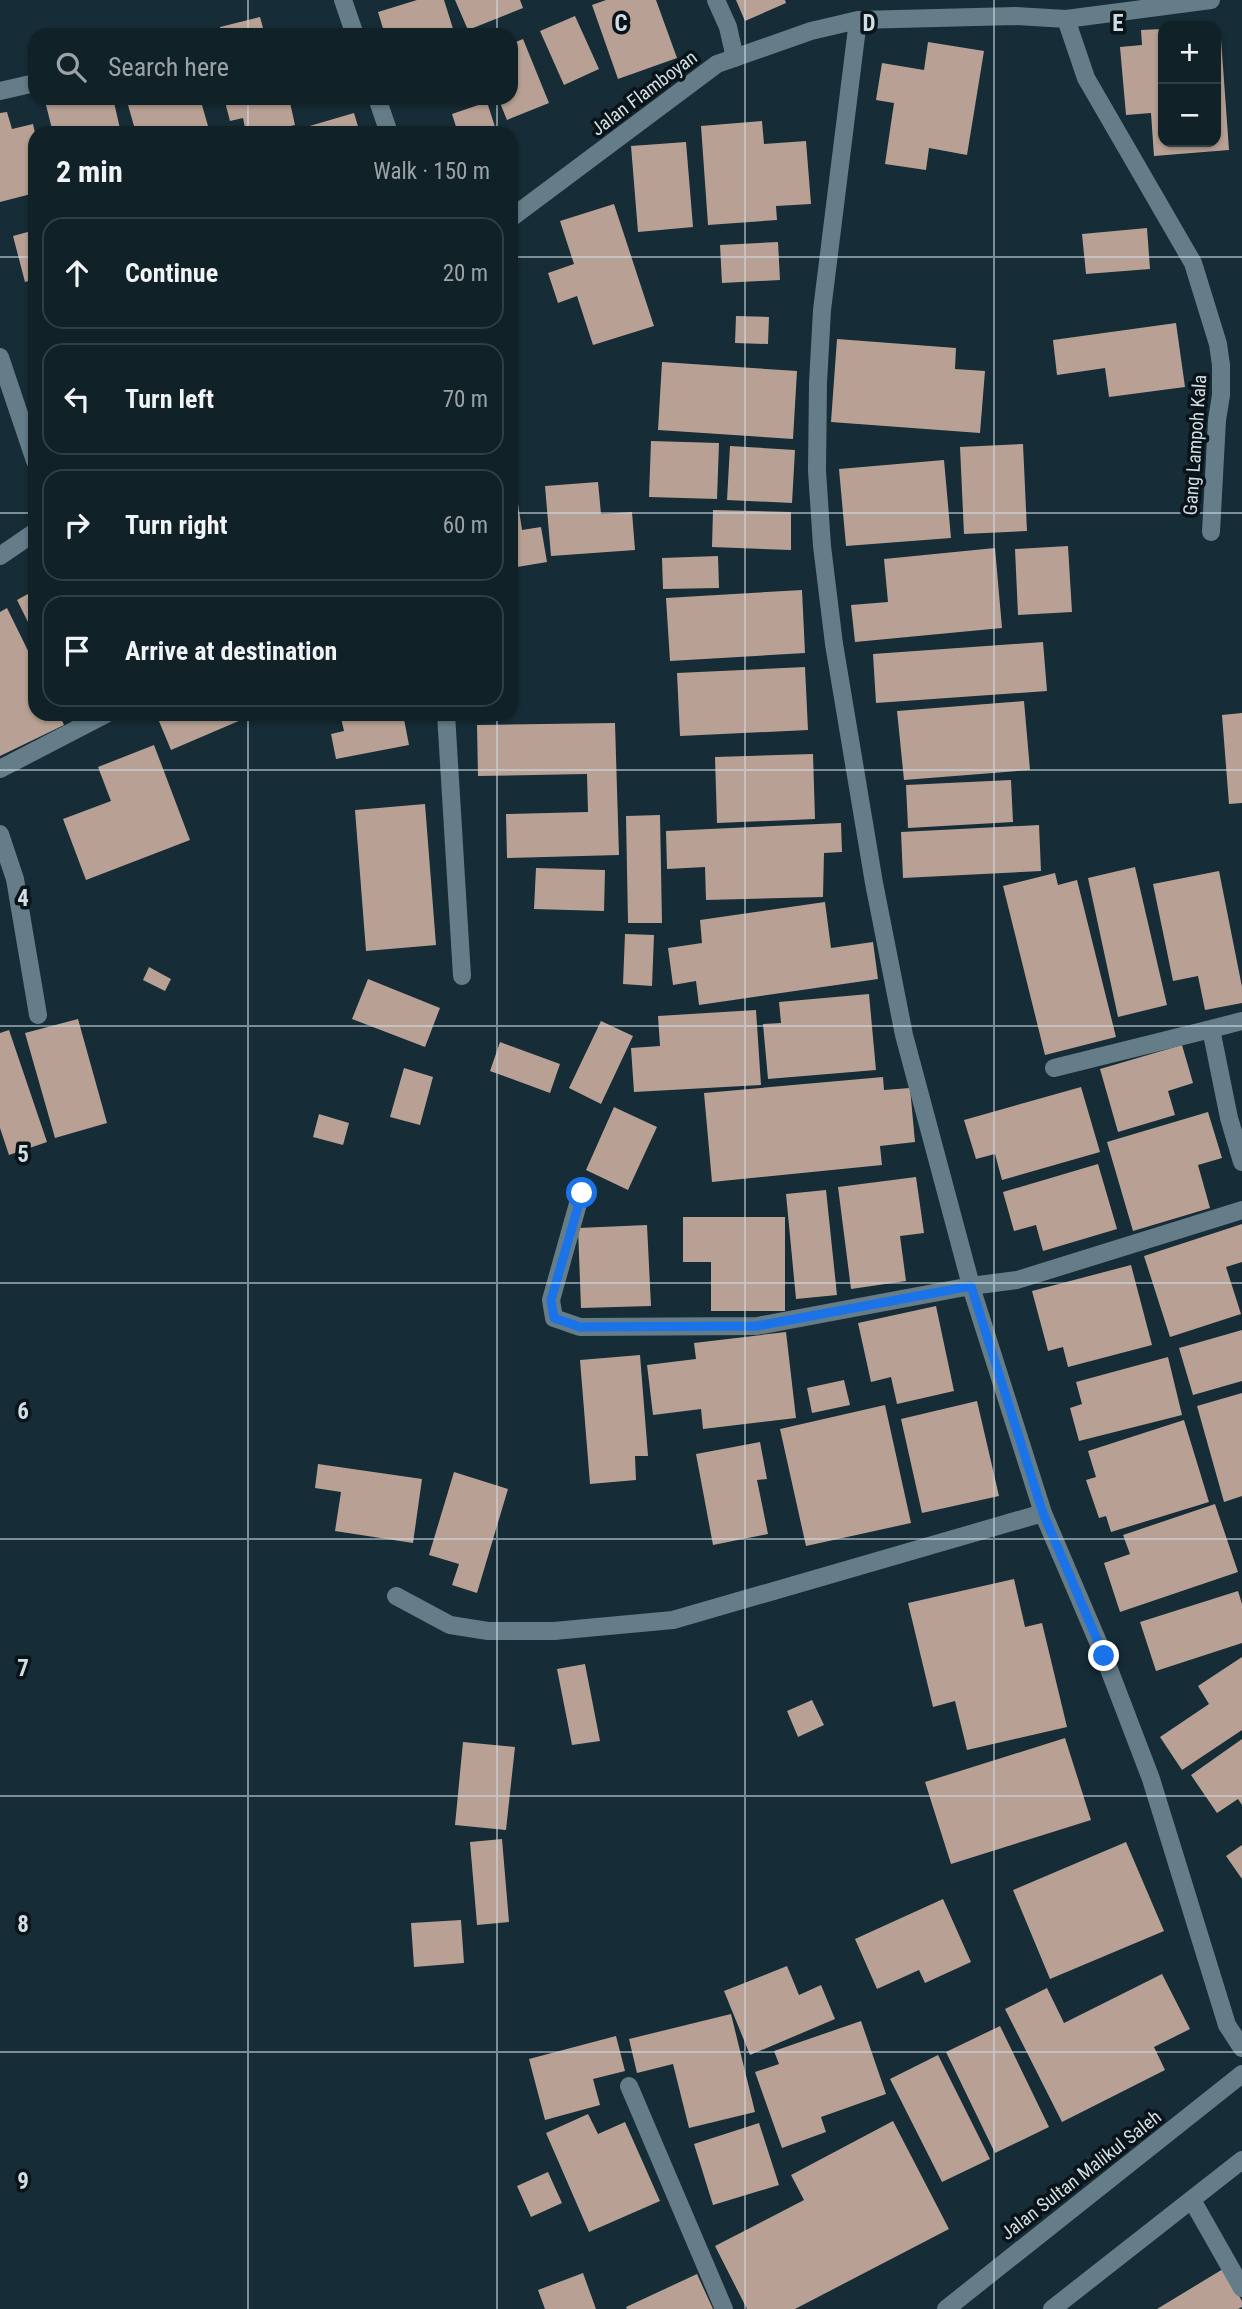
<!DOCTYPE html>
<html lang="en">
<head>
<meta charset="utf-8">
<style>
	body { margin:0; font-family:"Roboto Condensed",sans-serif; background:#1e2e34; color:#f1f3f6 }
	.controls { position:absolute; right:21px; top:21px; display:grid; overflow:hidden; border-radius:14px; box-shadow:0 2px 5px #0004 }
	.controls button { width:63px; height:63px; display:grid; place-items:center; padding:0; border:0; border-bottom:2px solid #303e45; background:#102128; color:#f1f3f6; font:35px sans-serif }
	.stop { position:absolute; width:21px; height:21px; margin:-16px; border:5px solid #1a73e8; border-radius:50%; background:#fff }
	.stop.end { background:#1a73e8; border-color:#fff; box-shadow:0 2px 7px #0008 }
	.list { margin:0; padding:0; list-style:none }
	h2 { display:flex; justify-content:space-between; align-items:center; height:91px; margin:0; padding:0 28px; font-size:30px }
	h2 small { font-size:23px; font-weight:400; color:#9ca3a8 }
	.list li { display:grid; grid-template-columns:46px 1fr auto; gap:21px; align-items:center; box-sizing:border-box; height:112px; margin:0 14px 14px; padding:0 14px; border:2px solid #303e45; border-radius:21px }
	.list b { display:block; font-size:26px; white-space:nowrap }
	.list em { font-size:23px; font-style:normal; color:#9ca3a8 }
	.icon { flex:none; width:38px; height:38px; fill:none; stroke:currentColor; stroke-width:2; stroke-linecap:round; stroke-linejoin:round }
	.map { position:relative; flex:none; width:1242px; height:2309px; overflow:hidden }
	.search { position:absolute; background:#102128; box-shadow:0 2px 5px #0004; left:28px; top:28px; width:490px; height:77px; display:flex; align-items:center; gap:18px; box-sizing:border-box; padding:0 24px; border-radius:21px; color:#9ca3a8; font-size:26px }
	.panel { position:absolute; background:#102128; box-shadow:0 2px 5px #0004; left:28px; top:126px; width:490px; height:595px; border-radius:21px }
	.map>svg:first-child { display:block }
	.building { fill:#b8a194 }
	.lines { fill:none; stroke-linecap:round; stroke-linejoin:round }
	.service { stroke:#647d88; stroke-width:18 }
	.minor { stroke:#647d88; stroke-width:18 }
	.secondary { stroke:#647d88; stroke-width:18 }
	.route { stroke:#1a73e8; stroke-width:9 }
	.grid { fill:none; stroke:#d1dee5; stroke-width:2; stroke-opacity:0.55 }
	.labels { text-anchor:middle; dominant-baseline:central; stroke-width:7; stroke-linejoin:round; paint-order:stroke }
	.street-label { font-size:19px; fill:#d1dee5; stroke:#0a1318 }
	.grid-label { font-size:23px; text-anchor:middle; font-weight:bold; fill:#d1dee5; stroke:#0a1318; stroke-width:7; stroke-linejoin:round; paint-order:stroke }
</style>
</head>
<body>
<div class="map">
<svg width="1242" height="2309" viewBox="0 0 1242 2309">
	<rect width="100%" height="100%" fill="#162c36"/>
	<!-- building -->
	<path class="building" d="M417 0H444L455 35H385L378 12Z
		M455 0H520L523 8 468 30Z
		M606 0H656L677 58 618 79 592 5Z
		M736 0H785L786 3 745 21Z
		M575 16 599 69 564 85 540 31Z
		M260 17 265 35H222L220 27Z
		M1163 29V142H1216V40L1221 39 1229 150 1154 156 1151 113 1126 115 1120 47 1142 45 1141 30Z
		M523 39 549 103 507 120 498 98H511V44Z
		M928 42 984 51 967 155 929 148 926 170 885 164 894 103 876 100 882 63 924 70Z
		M56 98H113L121 133H53L45 101Z
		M126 98H200L210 133H136Z
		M224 98H289L295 125 260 133H246L243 118 230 121Z
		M487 102 497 133H458L452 114Z
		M7 112 12 129 33 124 35 133V193L0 202V113Z
		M354 113 360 133H289V132Z
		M762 121 764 144 806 141 811 204 776 206 777 220 708 225 701 126Z
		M686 142 693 227 638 232 631 146Z
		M614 204 654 326 593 345 577 296 558 303 548 273 574 264 560 221Z
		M1147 228 1150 269 1086 274 1082 234Z
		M35 230V279L25 282 13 236Z
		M778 242 780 280 722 283 720 245Z
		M736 316 769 317 768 344 735 343Z
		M1176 323 1185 387 1109 397 1105 368 1057 375 1053 340Z
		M837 339 956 348 955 369 985 371 980 433 831 422Z
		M662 362 797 371 793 439 658 430Z
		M651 441 719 443 717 499 649 497Z
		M1023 444 1027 531 964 534 960 447Z
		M730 446 795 450 792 503 727 500Z
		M944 460 951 538 846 546 839 469Z
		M598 482 601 514 632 512 635 550 551 556 545 486Z
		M517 497 522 530 541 527 547 562 511 568V498Z
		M713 510 791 512V550L712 547Z
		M1068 546 1072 612 1018 615 1015 549Z
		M995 548 1002 628 855 642 851 605 888 602 884 559Z
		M718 556 719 588 663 589 662 558Z
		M35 590V636L17 600Z
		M802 590 805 653 670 661 666 598Z
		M7 608 35 665V714H59L64 725 0 756V612Z
		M1043 642 1047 691 876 703 873 654Z
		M805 667 808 730 680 736 677 673Z
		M1024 701 1030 770 904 780 897 711Z
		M1242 713V803L1229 804 1222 715Z
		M156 714H239L241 720 171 750Z
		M340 714H403L409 745 336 759 331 734 344 731Z
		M615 723 619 855 507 858 506 814 588 812 587 774 478 776 477 725Z
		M154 745 190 840 86 880 63 819 111 801 98 767Z
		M813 754 815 819 717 823 715 757Z
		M1011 780 1013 822 908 828 906 785Z
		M425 804 436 945 366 951 355 810Z
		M660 815 662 923H628L626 816Z
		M841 823 842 852 824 853 823 897 706 900 705 867 667 869 666 831Z
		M1039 825 1041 871 903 878 901 832Z
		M1135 867 1167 1005 1118 1017 1088 878Z
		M536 868 605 870 604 911 534 909Z
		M1219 871 1242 987V1003L1205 1010 1198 976 1173 981 1153 884Z
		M1055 873 1058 885 1077 880 1116 1037 1045 1055 1003 886Z
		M825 902 831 948 873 942 878 979 699 1005 696 981 673 985 668 948 702 943 700 920Z
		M625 934 654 935 652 986 623 984Z
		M149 967 171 979 165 991 143 980Z
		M368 979 440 1008 425 1047 352 1019Z
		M869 994 876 1070 768 1079 763 1024 781 1023 779 1002Z
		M756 1010 761 1085 634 1092 631 1048 660 1046 658 1016Z
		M78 1019 107 1123 55 1138 25 1033Z
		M601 1021 633 1036 601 1104 569 1088Z
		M9 1030 47 1142 9 1155 0 1128V1033Z
		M500 1042 560 1064 550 1093 490 1071Z
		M1182 1045 1193 1083 1168 1091 1175 1115 1118 1132 1100 1069Z
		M404 1068 433 1077 420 1125 390 1117Z
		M883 1077 884 1090 910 1088 915 1142 880 1146 882 1165 712 1182 704 1093Z
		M1081 1087 1100 1152 1002 1180 995 1154 976 1159 964 1120Z
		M614 1107 657 1127 628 1190 586 1170Z
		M1208 1112 1222 1158 1198 1165 1210 1208 1133 1231 1107 1142Z
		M319 1114 349 1123 343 1145 313 1137Z
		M1098 1164 1117 1229 1043 1251 1036 1225 1014 1231 1003 1192Z
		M916 1177 924 1233 900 1236 906 1281 851 1289 838 1187Z
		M826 1190 837 1295 796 1299 786 1194Z
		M683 1217H785V1311H711V1262H683Z
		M1242 1224V1262L1226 1267 1241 1314 1170 1337 1144 1256Z
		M647 1225 651 1306 581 1308 578 1228Z
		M1131 1265 1152 1345 1068 1367 1063 1347 1048 1351 1032 1291Z
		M936 1306 954 1391 897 1404 891 1377 871 1382 858 1323Z
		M1242 1330V1381L1193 1395 1179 1348Z
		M786 1332 796 1418 703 1429 701 1409 653 1415 647 1365 696 1359 694 1343Z
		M640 1355 648 1456H635L636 1480 590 1484 580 1360Z
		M1168 1357 1182 1415 1079 1441 1070 1408 1082 1404 1076 1382Z
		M844 1380 850 1405 812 1413 807 1388Z
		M1242 1393V1496L1224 1502 1197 1406Z
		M977 1401 999 1496 922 1513 901 1419Z
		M885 1405 911 1523 806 1546 780 1429Z
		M1184 1420 1209 1502 1111 1532 1106 1516 1099 1518 1086 1480 1096 1477 1088 1451Z
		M760 1442 767 1479 757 1480 768 1534 713 1545 696 1454Z
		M318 1464 422 1479 413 1543 335 1531 341 1492 315 1488Z
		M454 1472 508 1489 477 1593 452 1585 459 1564 429 1555Z
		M1215 1504 1238 1572 1120 1612 1104 1563 1130 1554 1123 1535Z
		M1014 1579 1025 1627 1042 1623 1067 1727 967 1750 955 1701 933 1707 908 1603Z
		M1238 1591 1242 1604V1643L1156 1671 1140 1622Z
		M1242 1657V1730L1182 1770 1160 1737 1209 1704 1198 1686Z
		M585 1664 600 1741 572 1745 557 1669Z
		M812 1700 824 1725 798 1737 787 1711Z
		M1065 1738 1091 1820 951 1864 925 1782Z
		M1242 1739V1805L1238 1799 1217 1813 1191 1775Z
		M463 1742 515 1747 506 1830 455 1825Z
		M502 1839 509 1922 477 1925 470 1842Z
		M1126 1842 1164 1931 1050 1979 1013 1890Z
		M1242 1845V1879L1226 1856Z
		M943 1899 971 1962 925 1983 919 1970 877 1989 855 1939Z
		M461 1920 464 1963 414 1967 411 1923Z
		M787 1966 799 1995 821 1985 835 2019 750 2055 724 1991Z
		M1162 1974 1190 2029 1154 2047 1165 2070 1062 2122 1005 2009 1047 1988 1064 2023Z
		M731 2014 755 2112 689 2128 673 2064 637 2073 629 2039Z
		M861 2021 886 2094 821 2117 826 2132 782 2148 755 2072 779 2064 774 2051Z
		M1000 2026 1049 2127 995 2153 946 2052Z
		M616 2036 625 2071 593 2079 600 2105 545 2120 529 2059Z
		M938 2055 990 2159 942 2182 890 2079Z
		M588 2114 598 2134 625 2122 660 2201 589 2232 546 2133Z
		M893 2121 949 2229 795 2309H747L715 2246 804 2200 791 2175Z
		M759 2123 779 2185 713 2205 694 2144Z
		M548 2172 562 2203 531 2217 517 2186Z
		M1223 2269 1242 2301V2307L1238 2309H1157Z
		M583 2273 596 2309H545L538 2290Z
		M697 2274 713 2309H627L626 2307Z"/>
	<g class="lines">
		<!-- service -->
		<path class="service" d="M716 0 728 27 735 58
			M0 91 35 83"/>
		<!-- minor -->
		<path class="minor" d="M343 0 355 35
			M1066 19 1086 78 1193 263 1218 344 1221 365V395L1217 420 1211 532
			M858 20 822 310 818 383 817 471 822 546 834 644 874 883 904 1035 973 1293 1043 1513 1104 1656 1151 1779 1227 2025 1242 2048
			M377 98 389 133
			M511 218 717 64 811 31 858 20 1015 16 1066 19 1211 0
			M0 357 35 461
			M0 556 35 532
			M446 714 462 976
			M0 769 106 714
			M0 834 15 879 38 1015
			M1242 1021 1211 1029 1229 1118 1242 1162
			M1054 1068 1211 1029
			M581 1193 551 1300 554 1318 580 1327 757 1326 971 1286 1017 1280 1242 1210
			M396 1596 450 1625 488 1631H554L673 1620 1043 1513
			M629 2086 724 2309
			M1192 2200 1242 2288"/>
		<!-- secondary -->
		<path class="secondary" d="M946 2309 1242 2074
			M1052 2309 1242 2160"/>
	</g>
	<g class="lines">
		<!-- route -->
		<path class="route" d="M582 1193 551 1300 554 1318 580 1327 757 1326 971 1286 1043 1513 1104 1656"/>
	</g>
	<!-- grid -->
	<path class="grid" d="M248 0V35M497 0V35M745 0V2309M994 0V2309M248 98V133M497 98V133M0 257H35M511 257H1242M0 513H35M511 513H1242M248 714V2309M497 714V2309M0 770H1242M0 1026H1242M0 1283H1242M0 1539H1242M0 1796H1242M0 2052H1242"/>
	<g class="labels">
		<!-- street labels -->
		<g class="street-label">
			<text transform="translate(644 93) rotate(-37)">Jalan Flamboyan</text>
			<text transform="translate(1195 445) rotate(-86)">Gang Lampoh Kala</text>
			<text transform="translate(1081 2175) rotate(-38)">Jalan Sultan Malikul Saleh</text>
		</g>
	</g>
	<g class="grid-label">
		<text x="621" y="31">C</text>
		<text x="869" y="31">D</text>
		<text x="1118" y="31">E</text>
		<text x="23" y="906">4</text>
		<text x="23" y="1162">5</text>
		<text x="23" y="1419">6</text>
		<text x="23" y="1676">7</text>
		<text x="23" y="1932">8</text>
		<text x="23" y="2189">9</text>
	</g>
</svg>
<div class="controls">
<button>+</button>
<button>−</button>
</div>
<div class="stop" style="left:582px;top:1193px"></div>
<div class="stop end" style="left:1104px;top:1656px"></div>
<div class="search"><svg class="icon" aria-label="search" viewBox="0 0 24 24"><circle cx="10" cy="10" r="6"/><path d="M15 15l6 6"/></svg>Search here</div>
<section class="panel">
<h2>2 min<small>Walk · 150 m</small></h2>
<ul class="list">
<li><svg class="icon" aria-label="ahead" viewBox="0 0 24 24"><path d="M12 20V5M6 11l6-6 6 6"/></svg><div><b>Continue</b></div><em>20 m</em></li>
<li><svg class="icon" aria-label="left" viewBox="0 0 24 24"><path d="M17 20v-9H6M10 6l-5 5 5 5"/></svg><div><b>Turn left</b></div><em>70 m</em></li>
<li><svg class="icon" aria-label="right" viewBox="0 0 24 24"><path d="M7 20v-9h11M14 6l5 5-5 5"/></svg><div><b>Turn right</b></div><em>60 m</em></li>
<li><svg class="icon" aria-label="arrive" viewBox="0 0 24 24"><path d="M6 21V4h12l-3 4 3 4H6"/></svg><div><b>Arrive at destination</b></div></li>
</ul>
</section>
</div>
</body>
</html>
